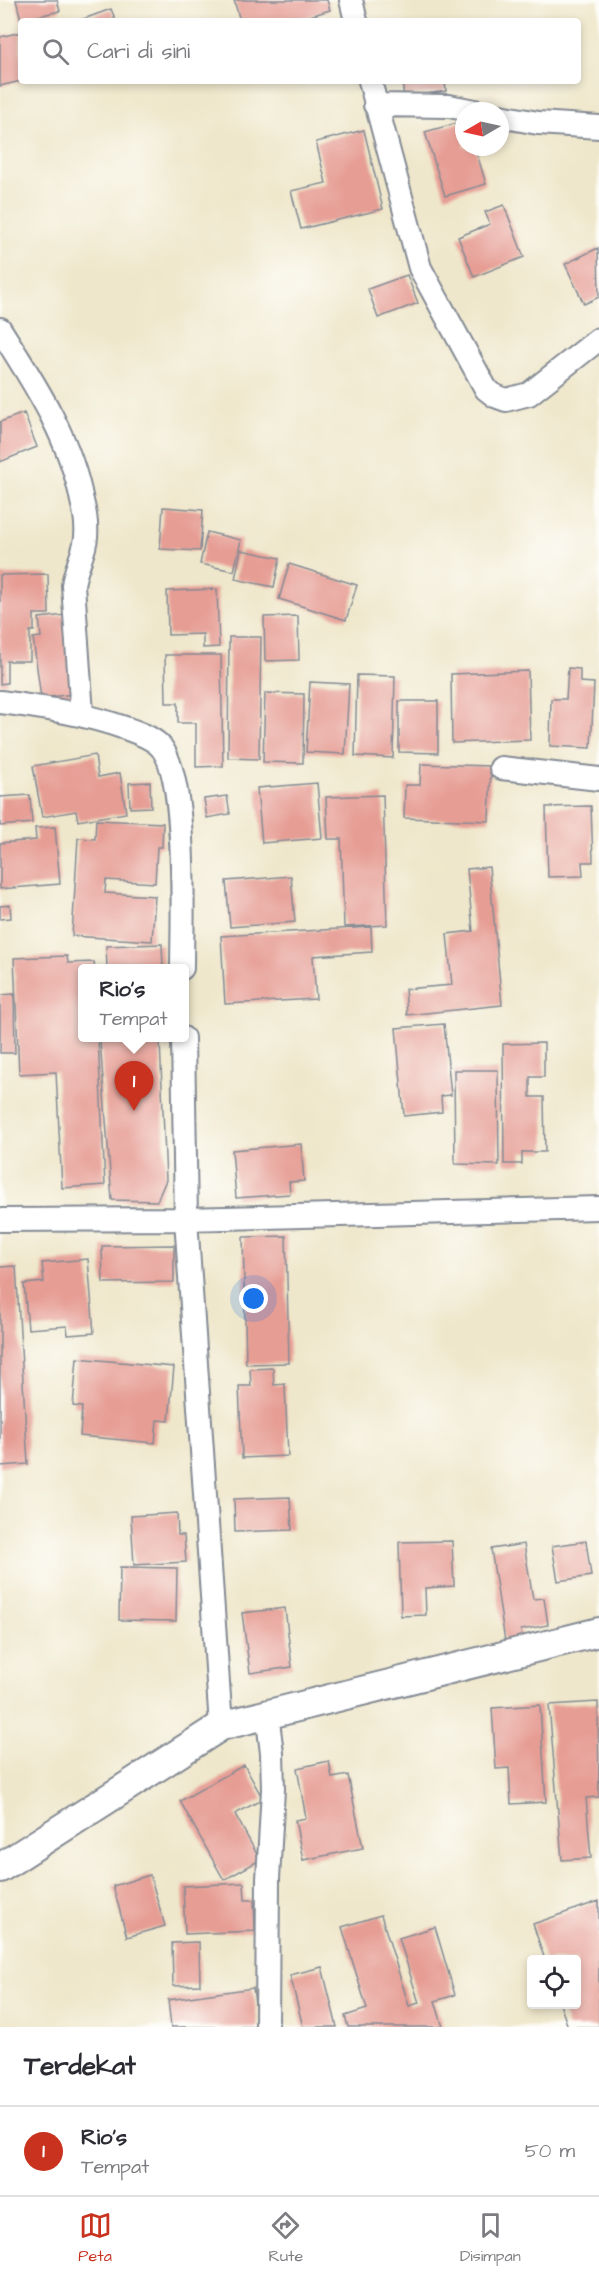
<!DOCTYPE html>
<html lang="id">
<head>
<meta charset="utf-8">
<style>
	body { margin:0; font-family:"Architects Daughter",sans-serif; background:#f7f7f7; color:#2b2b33 }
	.controls { position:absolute; right:18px; bottom:18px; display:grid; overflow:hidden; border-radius:6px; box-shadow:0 3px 9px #0003 }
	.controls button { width:54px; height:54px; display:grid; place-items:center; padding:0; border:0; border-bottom:2px solid #e1e1e2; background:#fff; color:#2b2b33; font:30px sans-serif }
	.compass { position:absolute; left:455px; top:102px; width:54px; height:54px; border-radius:50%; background:#fff; box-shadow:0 3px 9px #0003; rotate:261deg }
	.you { position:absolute; left:254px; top:1299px; width:21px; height:21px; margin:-15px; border:4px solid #fff; border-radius:50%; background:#1a73e8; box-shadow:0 0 0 9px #1a73e833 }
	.badge { display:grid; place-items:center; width:39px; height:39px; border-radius:50%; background:#c8321e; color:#fff; font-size:20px; font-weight:700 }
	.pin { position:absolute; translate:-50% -50px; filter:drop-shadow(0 2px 3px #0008) }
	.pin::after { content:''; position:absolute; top:32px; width:21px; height:18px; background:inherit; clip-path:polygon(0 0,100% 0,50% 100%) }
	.popup { position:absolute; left:78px; top:964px; width:111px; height:78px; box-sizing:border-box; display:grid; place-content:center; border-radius:6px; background:#fff; filter:drop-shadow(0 2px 4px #0005); font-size:20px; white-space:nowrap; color:#7c7c81 }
	.popup b { font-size:22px; color:#2b2b33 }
	.popup::after { content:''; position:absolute; left:50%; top:100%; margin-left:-12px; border:12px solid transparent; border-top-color:#fff }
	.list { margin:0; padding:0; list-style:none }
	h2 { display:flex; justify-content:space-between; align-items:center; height:78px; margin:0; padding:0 24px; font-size:26px }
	h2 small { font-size:20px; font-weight:400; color:#7c7c81 }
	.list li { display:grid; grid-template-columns:39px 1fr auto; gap:18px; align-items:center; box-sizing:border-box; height:90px; padding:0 24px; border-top:2px solid #e1e1e2 }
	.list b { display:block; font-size:22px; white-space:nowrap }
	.list p { margin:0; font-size:20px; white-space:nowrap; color:#7c7c81 }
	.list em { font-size:20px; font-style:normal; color:#7c7c81 }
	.icon { flex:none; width:33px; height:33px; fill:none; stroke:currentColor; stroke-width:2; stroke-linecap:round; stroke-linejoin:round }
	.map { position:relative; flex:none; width:599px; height:2027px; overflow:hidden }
	.search { position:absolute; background:#fff; box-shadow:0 3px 9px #0003; left:18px; right:18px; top:18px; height:66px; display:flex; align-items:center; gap:15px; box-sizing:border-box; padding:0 21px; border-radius:6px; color:#7c7c81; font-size:22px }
	.sheet { height:168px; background:#fff }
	nav { display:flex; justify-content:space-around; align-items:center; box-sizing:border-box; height:84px; border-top:2px solid #e1e1e2; background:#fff; font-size:16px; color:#7c7c81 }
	nav a { display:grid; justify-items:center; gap:3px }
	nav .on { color:#c8321e }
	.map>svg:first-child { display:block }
	.building { fill:#e69d94 }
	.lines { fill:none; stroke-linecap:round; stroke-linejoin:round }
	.minor-casing { stroke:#858b94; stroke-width:26 }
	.tertiary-casing { stroke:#858b94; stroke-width:32 }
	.minor { stroke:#fff; stroke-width:22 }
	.tertiary { stroke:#fff; stroke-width:28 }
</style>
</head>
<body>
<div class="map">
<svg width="599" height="2027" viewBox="0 0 599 2027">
	<rect width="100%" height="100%" fill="#fdfcf7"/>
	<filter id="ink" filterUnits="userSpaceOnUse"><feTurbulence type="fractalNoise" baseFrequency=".0167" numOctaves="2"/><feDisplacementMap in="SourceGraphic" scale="12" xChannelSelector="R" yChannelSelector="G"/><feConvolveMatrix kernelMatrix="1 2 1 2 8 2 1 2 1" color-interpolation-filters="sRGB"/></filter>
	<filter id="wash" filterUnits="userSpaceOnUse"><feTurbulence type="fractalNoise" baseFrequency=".008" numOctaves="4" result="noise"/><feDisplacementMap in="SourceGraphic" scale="24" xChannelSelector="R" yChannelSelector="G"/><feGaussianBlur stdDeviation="1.35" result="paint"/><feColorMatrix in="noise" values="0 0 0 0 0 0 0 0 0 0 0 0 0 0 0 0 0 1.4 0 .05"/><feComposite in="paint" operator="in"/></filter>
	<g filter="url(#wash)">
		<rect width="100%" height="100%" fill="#efe7cb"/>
		<g id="blocks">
			<!-- building -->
			<path class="building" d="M16 0H57L60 11 21 20Z
				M234 0H327L330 10 294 21H240Z
				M111 9 116 21H78Z
				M21 32V81L0 86V37Z
				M402 81H445L446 91 404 97Z
				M464 121V147H475L486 184 445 196 425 132Z
				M364 130 383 209 301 229 291 191 326 183 316 142Z
				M504 205 524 257 474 277 458 237 490 224 485 212Z
				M598 248 599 297 584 304 565 264Z
				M407 275 418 303 378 318 368 289Z
				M24 413 37 447 0 462V422Z
				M163 507 203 510 200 551 160 549Z
				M207 532 241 540 234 571 200 564Z
				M241 550 280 558 274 587 235 579Z
				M289 564 357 585 346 620 279 599Z
				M48 574 49 614H34V631H30V661H7V683L0 684V575Z
				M217 589 219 647 203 648V634L168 635 167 591Z
				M65 615 74 694 41 698 33 638 41 637 39 618Z
				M298 616 299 660 265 661 264 617Z
				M229 637H261L259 759 228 758Z
				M165 655H221L223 766 196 767V723H178V703H166Z
				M568 668 580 669V682L594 683 591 748 550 746 551 699H566Z
				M528 671 530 740 452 743 451 674Z
				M357 675 395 676 393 758 355 756Z
				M310 682 349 684 345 754 306 752Z
				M265 693 304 694 303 763 263 762Z
				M399 701H438V753L399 752Z
				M95 755 98 777 120 773 126 813 78 821 76 811 42 817 33 766Z
				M421 764 491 766 489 821 404 818 405 785H420Z
				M150 782 151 807 130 808 129 783Z
				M317 783 322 838 262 843 257 788Z
				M30 795 32 823 0 826V797Z
				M383 795 387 925 344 927 341 839H328L326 797Z
				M227 796 230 814 207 818 204 799Z
				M591 806 593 862H582L583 876 548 877 546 807Z
				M96 820 163 823 162 847H157L155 883 106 880 105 893 155 896 152 941 72 936 78 838 95 839Z
				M55 827 60 884 0 889V843L36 840 35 828Z
				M489 867 502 1005 407 1015 405 989 452 985 447 934 473 931 467 869Z
				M291 876 295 922 230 927 226 881Z
				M10 905 11 918 0 919V906Z
				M371 927 372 952 313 956 316 999 225 1004 221 936Z
				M162 944 163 968H107L106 946Z
				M67 956 68 963 94 962 95 968H83V1038H98L105 1185 62 1188 56 1072 19 1074 14 958Z
				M14 994 15 1053H0V995Z
				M444 1024 451 1095 441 1096 442 1112 404 1116 396 1028Z
				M100 1040 160 1041 166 1180 157 1201 112 1200Z
				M544 1043V1077H530V1097H544L545 1152H522V1164H504L503 1044Z
				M454 1070H498L499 1165 455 1164Z
				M301 1144 304 1181 289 1182 290 1194 236 1198 232 1150Z
				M286 1236 289 1363 246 1364 243 1237Z
				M174 1245V1282L103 1283 102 1246Z
				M88 1259 94 1333 68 1335 67 1326 28 1329 24 1284 44 1282 42 1263Z
				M16 1266 28 1464 0 1466V1267Z
				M77 1358 174 1367 169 1421 157 1420 155 1443 80 1436 82 1407 73 1406Z
				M273 1368 274 1385 285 1384 288 1456 242 1458 239 1386H251L250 1369Z
				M290 1497 292 1530 235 1532 234 1499Z
				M177 1513 178 1535H184L186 1562 134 1565 131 1516Z
				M452 1541 454 1586 425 1588 426 1615 401 1616 399 1542Z
				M586 1541 591 1576 558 1581 552 1546Z
				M524 1544 533 1599 544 1598 548 1625 521 1630 522 1638 505 1641 491 1549Z
				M120 1567 177 1568 176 1621 119 1620Z
				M285 1608 292 1667 250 1673 242 1613Z
				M598 1702 599 1797 586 1798 591 1858 562 1860 549 1705Z
				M540 1705 546 1802 511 1804 509 1768 496 1769 492 1708Z
				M329 1761 332 1778 348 1775 363 1848 303 1860 295 1820 306 1818 297 1768Z
				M244 1765 263 1799 235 1814 260 1860 224 1880 180 1801Z
				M150 1875 165 1926 127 1937 113 1886Z
				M244 1883 245 1900H254L255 1931 185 1934 183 1886Z
				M599 1901V2027H568L560 2004H576V1960H545L533 1924Z
				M381 1915 409 2006 419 2003 399 1938 435 1927 455 1995 435 2001 443 2027H348L345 2016 367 2009 342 1927Z
				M199 1942 200 1985 173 1986 172 1943Z
				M322 1967 337 2027H303L290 1975Z
				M253 1988 258 2027H171L168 2000Z"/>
		</g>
	</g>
	<g filter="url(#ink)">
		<use href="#blocks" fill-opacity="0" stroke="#858b94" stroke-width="1.5"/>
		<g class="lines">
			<defs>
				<path id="minor" d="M351 0 356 21
					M370 81 420 268 486 389 495 396 506 400 529 394 599 339
					M375 105 449 106 475 111
					M500 116 538 123 599 127
					M0 329C34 383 70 437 82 501 85 512 87 525 86 537 85 552 75 569 73 585L82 714
					M0 702C43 708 84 713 125 728 136 732 149 736 158 744 189 770 182 926 182 968
					M501 768 599 779
					M183 1038 186 1219 221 1726
					M0 1220 186 1219 599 1208
					M267 1713 272 1753 273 1789 268 1879 267 2027"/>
				<path id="tertiary" d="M0 1868 221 1726 599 1632"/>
			</defs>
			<!-- minor casing -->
			<use href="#minor" class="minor-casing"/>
			<!-- tertiary casing -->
			<use href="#tertiary" class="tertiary-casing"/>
			<!-- minor -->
			<use href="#minor" class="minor"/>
			<!-- tertiary -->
			<use href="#tertiary" class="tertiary"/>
		</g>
	</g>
</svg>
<div class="controls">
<button><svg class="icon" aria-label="locate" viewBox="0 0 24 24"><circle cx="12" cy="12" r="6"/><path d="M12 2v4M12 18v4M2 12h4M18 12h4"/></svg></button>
</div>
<svg class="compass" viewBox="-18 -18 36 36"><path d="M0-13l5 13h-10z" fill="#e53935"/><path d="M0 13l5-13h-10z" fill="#7c7c81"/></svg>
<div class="you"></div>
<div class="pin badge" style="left:134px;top:1111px">1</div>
<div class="popup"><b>Rio's</b>Tempat</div>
<div class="search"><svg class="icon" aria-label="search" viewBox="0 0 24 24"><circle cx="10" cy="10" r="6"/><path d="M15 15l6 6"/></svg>Cari di sini</div>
</div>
<section class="sheet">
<h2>Terdekat<small></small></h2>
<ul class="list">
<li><span class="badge">1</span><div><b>Rio's</b><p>Tempat</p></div><em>50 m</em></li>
</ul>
</section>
<nav>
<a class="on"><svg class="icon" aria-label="map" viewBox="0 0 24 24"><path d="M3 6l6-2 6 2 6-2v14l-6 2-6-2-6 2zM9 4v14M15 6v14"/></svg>Peta</a>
<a><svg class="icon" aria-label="directions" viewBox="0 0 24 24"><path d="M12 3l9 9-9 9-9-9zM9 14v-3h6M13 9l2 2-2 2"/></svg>Rute</a>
<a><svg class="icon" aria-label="saved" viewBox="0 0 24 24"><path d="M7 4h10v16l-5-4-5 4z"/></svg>Disimpan</a>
</nav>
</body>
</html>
